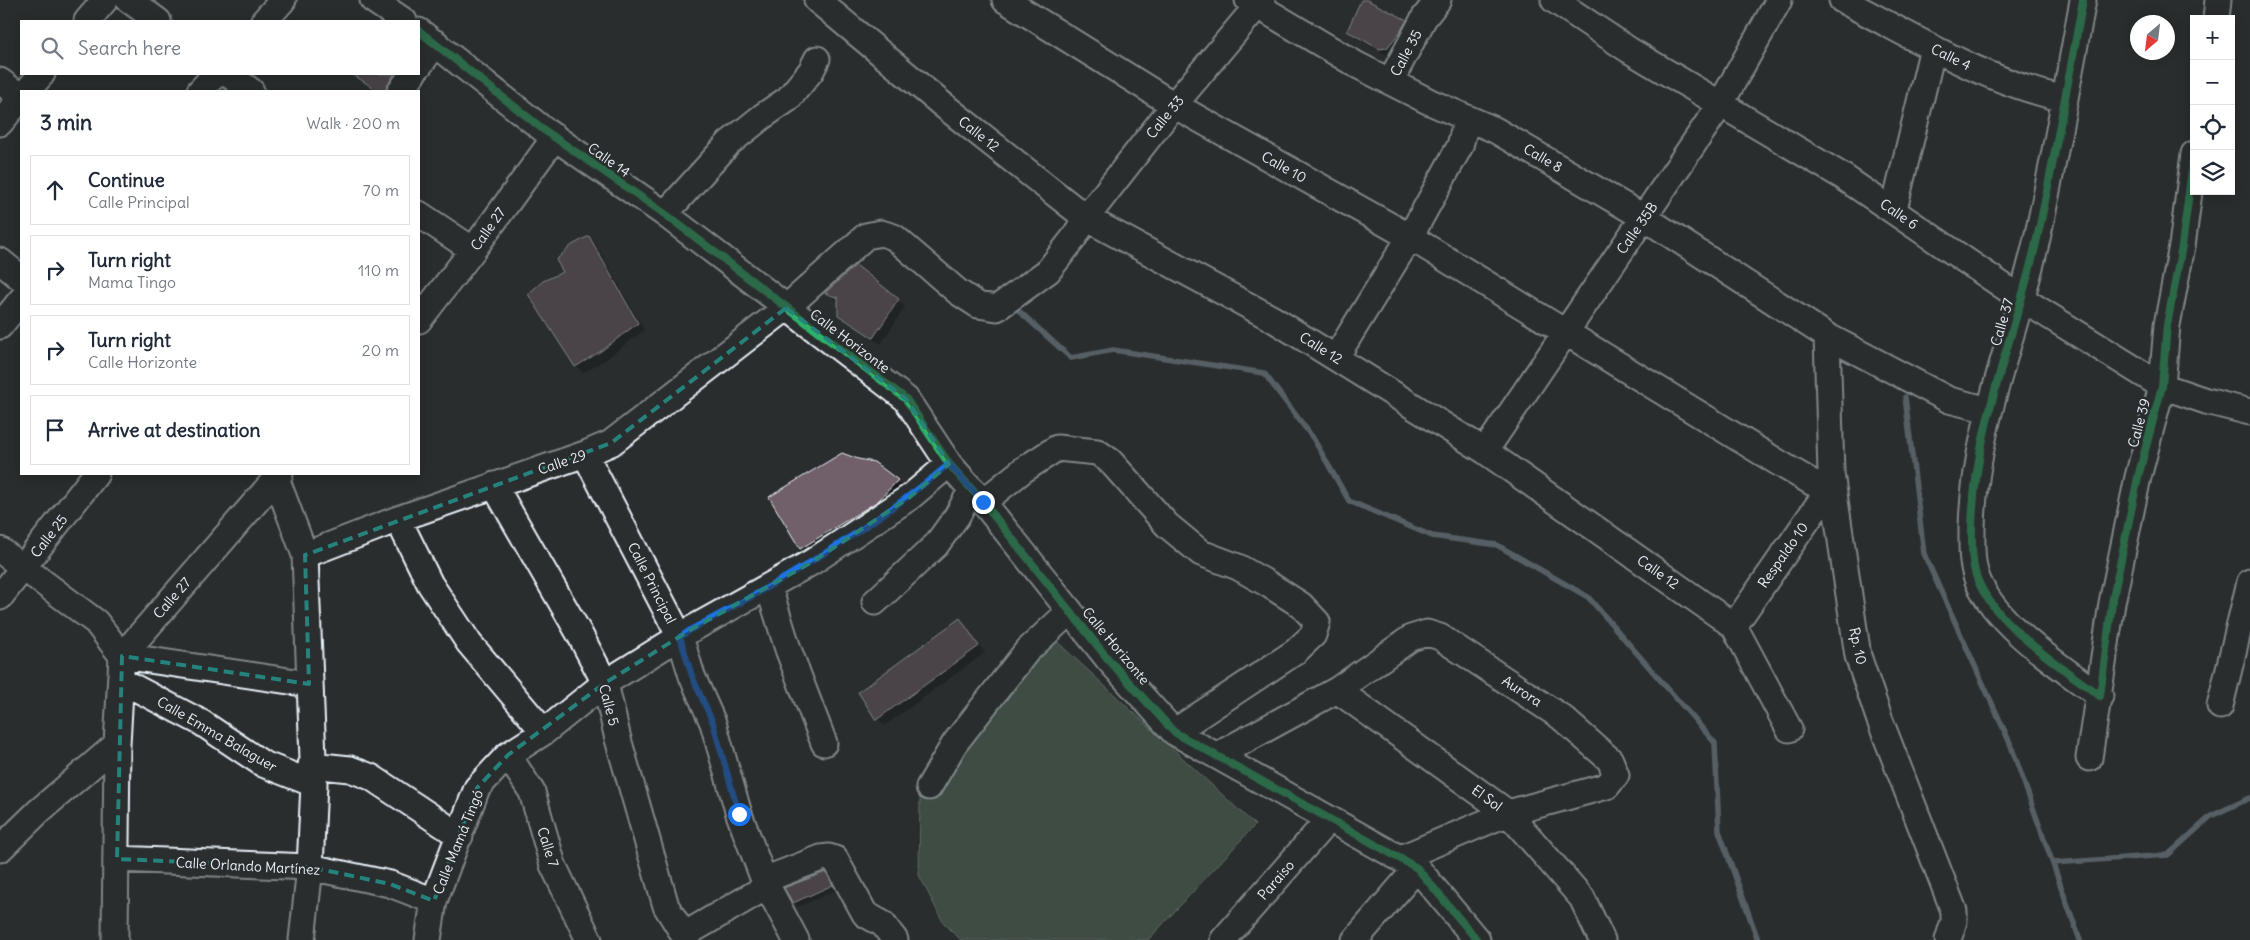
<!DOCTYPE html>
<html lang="en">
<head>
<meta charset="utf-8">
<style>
	body { margin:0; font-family:Delius,sans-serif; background:#f2f2f3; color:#1f2937 }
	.controls { position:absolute; right:15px; top:15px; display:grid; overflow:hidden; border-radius:0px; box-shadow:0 2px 12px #0003 }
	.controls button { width:45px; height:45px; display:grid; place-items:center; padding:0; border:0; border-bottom:1px solid #e0e1e3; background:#fff; color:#1f2937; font:25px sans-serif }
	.compass { position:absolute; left:2130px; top:15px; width:45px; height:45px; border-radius:50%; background:#fff; box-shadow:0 2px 12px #0003; rotate:208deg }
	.stop { position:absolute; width:15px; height:15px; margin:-11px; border:4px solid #1a73e8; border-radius:50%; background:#fff }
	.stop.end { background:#1a73e8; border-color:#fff; box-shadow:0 1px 5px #0008 }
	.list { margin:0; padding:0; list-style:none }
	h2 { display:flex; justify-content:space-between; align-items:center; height:65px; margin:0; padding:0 20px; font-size:21px }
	h2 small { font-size:16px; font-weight:400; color:#747a83 }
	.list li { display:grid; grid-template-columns:32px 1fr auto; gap:15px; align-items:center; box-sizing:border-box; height:70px; margin:0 10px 10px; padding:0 10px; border:1px solid #e0e1e3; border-radius:0px }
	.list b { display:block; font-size:19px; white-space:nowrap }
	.list p { margin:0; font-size:16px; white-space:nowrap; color:#747a83 }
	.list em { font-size:16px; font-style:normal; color:#747a83 }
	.icon { flex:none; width:28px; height:28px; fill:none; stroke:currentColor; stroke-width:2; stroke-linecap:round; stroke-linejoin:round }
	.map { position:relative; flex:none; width:2250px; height:940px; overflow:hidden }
	.search { position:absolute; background:#fff; box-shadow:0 2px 12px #0003; left:20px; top:20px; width:400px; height:55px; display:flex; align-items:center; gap:12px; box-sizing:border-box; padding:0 18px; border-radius:0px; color:#747a83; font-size:19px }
	.panel { position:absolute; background:#fff; box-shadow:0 2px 12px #0003; left:20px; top:90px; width:400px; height:385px; border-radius:0px }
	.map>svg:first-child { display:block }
	.green { fill:#58715e; stroke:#a0b1ab }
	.shadow { fill:#0007 }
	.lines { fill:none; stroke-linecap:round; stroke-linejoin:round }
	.stream { stroke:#8c9ca8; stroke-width:5.5 }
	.building { fill:#71606a; stroke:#e8f1f8 }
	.minor-casing { stroke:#e8f1f8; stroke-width:29 }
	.minor { stroke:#2a2d2e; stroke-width:25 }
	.cycleway-casing { stroke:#2a2d2e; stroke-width:11 }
	.cycleway { stroke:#2db169; stroke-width:8 }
	.route { stroke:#1a73e8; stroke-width:6 }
	.marked { fill:none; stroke:#25827c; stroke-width:4; stroke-dasharray:10 6; stroke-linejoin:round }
	.labels { text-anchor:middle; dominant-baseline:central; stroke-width:5; stroke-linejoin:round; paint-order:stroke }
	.street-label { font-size:14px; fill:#e8f1f8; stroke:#2a2d2e }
</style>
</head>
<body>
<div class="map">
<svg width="2250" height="940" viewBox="0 0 2250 940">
	<rect width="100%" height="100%" fill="#2a2d2e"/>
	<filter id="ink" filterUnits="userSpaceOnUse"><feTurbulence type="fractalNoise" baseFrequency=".02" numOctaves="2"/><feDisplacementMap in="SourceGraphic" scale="10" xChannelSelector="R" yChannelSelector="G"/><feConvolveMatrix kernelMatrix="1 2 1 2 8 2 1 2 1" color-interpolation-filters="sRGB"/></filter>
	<g filter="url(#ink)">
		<!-- green -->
		<path class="green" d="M1052 637 1255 825 1148 940H961L943 922 919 875 920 796 941 757Z"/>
		<!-- shadow -->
		<path class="shadow" d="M1362 0 1406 21 1413 28 1394 55H1387L1356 38 1349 31Z
			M354 74H404L395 91H377Z
			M589 237 596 244 644 330 608 358 583 373 576 366 565 273Z
			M826 293 898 300 905 307 881 344 847 322 839 315V302Z
			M857 461 874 463 906 490 811 557 801 548Z
			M960 620 985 653 884 726 860 693Z
			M825 873 836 890 798 907 794 902Z"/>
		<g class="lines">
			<!-- stream -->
			<path class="stream" d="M1019 311 1071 358 1113 350 1264 373 1313 438 1349 501 1432 536 1497 545 1588 597 1715 743 1719 831 1758 940
				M1905 397 1924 554 2010 743 2080 940
				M2053 863 2168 855 2211 816 2250 798"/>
		</g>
		<!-- building -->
		<path class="building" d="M1361 0H1367L1407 20 1400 32 1387 48 1379 49 1347 31Z
			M352 74H394L385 91H378Z
			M589 236 638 323 601 351 575 367 528 294 543 281 563 272 556 260 572 245Z
			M856 265 899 299 873 338 838 315V298L825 293Z
			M842 453 858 459 874 462 898 480 878 501 800 549 769 497Z
			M960 618 979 646 876 720 858 692Z
			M826 872 833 885 793 903 784 888Z"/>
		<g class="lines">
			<defs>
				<path id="minor" d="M129 0 158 21
					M373 0 404 21
					M817 0 943 105 1086 218 1273 319 1485 451 1734 626 1789 729
					M1005 0 1174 105 1410 237 1779 463 1813 483 1832 485
					M1248 0 1357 65 1430 102 1495 130 1645 218 1827 336 1949 400 1989 410
					M1554 0 1629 50 1842 176 2022 299 2162 386 2206 401 2250 412
					M1842 0C1916 38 1983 81 2065 99
					M2083 0C2069 78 2055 156 2038 234 2017 332 1974 426 1972 528 1972 546 1971 564 1978 581 1998 627 2060 666 2100 696
					M2216 19 2218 0
					M87 21 105 0
					M264 21 283 0
					M419 31 544 130 665 214 906 399 949 464 983 502 1108 659 1174 732 1417 868 1477 940
					M419 66 436 43
					M228 74 251 91
					M0 81 21 97
					M1390 82 1424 18 1438 0
					M27 91 42 74
					M200 91 216 74
					M400 91 413 74
					M0 123 21 98
					M1894 209 1933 48
					M419 214 473 250
					M665 214 729 143 763 116 788 99 811 71 817 59
					M0 261 21 278
					M419 320 473 250 555 137
					M0 326 21 300
					M1827 336 1831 473 1858 656 1879 718 1954 911V921L1948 940
					M1336 357 1410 237 1460 146 1467 118
					M1485 451 1720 105 1779 0
					M585 454 680 637 692 676 713 723 739 814 764 880 796 940
					M276 478 305 555 314 784 310 867 302 940
					M494 485 579 633 605 683 618 739 666 906 687 940
					M983 502 1023 470 1057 448 1097 452 1110 461 1167 525 1201 553 1238 567 1268 584 1301 605 1317 622 1313 635 1295 652 1174 732
					M398 519 430 584 469 643 544 732
					M0 550 96 622 122 656 309 684
					M305 555 398 519 585 454 611 443 786 308 866 236 881 233 894 237 958 292 978 305 997 308 1048 271 1073 239 1086 218 1174 105 1262 0
					M769 588 788 649 824 743
					M0 597 96 474
					M875 602 936 545 957 516 972 489
					M1734 626 1832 485
					M122 681 202 723 263 764 314 784
					M1337 690 1508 813 1582 898 1602 940
					M2220 706 2250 582
					M508 755 532 792 553 865 589 940
					M1218 755 1337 690 1411 638 1427 633 1440 637 1561 717 1610 760 1616 775 1607 786 1508 813 1401 858
					M2089 758 2112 603 2138 477 2162 386 2167 325 2182 246 2194 154
					M311 765 350 769 371 777 460 836
					M929 787 955 743 1027 651 1070 611
					M0 849 39 811 117 744
					M117 859 310 867 390 884 434 901
					M764 880 821 858 829 857 835 859 865 914 883 924 895 940
					M684 935 768 886
					M115 940 117 744 122 656 280 474
					M428 940 434 901 477 788 508 755 544 732 605 683 692 629 812 562 910 497 949 464
					M1223 940 1329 819
					M1355 940 1417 868"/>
			</defs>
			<!-- minor casing -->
			<use href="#minor" class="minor-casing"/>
			<!-- minor -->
			<use href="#minor" class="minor"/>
			<defs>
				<path id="cycleway" d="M2083 0C2069 78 2055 156 2038 234 2017 332 1974 426 1972 528 1972 546 1971 564 1978 581 1998 627 2060 666 2100 696L2112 603 2138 477 2162 386 2167 325 2182 246 2194 154
					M419 31 544 130 665 214 906 399 949 464 983 502 1108 659 1174 732 1417 868 1477 940"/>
			</defs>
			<!-- cycleway casing -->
			<use href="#cycleway" class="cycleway-casing"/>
			<!-- cycleway -->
			<use href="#cycleway" class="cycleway"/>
		</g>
	</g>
	<g class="lines" filter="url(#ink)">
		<!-- route -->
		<path class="route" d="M739 814 713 723 692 676 680 637 692 629C782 581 870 530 949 464L983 502"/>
	</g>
	<!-- marked area -->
	<path d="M0 0H2250V940H0ZM786 308 906 399 949 464 910 497 812 562 692 629 605 683 508 755 477 788 434 901 390 884 310 867 117 859 122 656 309 684 305 555 611 443Z" fill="#2a2d2e" fill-opacity=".55" fill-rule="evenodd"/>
	<path class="marked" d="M786 308 906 399 949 464 910 497 812 562 692 629 605 683 508 755 477 788 434 901 390 884 310 867 117 859 122 656 309 684 305 555 611 443Z"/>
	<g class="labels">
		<!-- street labels -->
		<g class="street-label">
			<text transform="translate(1406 53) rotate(-62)">Calle 35</text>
			<text transform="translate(1951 57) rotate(26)">Calle 4</text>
			<text transform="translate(1165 117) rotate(-51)">Calle 33</text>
			<text transform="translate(979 134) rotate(38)">Calle 12</text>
			<text transform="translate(1543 158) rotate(30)">Calle 8</text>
			<text transform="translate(609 160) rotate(35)">Calle 14</text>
			<text transform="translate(1284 167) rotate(29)">Calle 10</text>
			<text transform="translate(1899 214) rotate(34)">Calle 6</text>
			<text transform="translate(1637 228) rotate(-55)">Calle 35B</text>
			<text transform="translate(488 229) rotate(-55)">Calle 27</text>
			<text transform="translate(2002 322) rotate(-74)">Calle 37</text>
			<text transform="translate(850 341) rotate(37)">Calle Horizonte</text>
			<text transform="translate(1321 348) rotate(32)">Calle 12</text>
			<text transform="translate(2139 423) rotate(-75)">Calle 39</text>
			<text transform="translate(562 462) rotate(-19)">Calle 29</text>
			<text transform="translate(49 536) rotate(-52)">Calle 25</text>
			<text transform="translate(1783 555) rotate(-55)">Respaldo 10</text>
			<text transform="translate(1658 572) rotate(35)">Calle 12</text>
			<text transform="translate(652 583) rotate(63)">Calle Principal</text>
			<text transform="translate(172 598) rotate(-49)">Calle 27</text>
			<text transform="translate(1116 646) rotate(50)">Calle Horizonte</text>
			<text transform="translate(1858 646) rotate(78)">Rp. 10</text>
			<text transform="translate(1522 691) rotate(33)">Aurora</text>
			<text transform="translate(609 705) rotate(75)">Calle 5</text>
			<text transform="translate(217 734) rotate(30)">Calle Emma Balaguer</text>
			<text transform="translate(1487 798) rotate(36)">El Sol</text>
			<text transform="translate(458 842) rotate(-68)">Calle Mamá Tingó</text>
			<text transform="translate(548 847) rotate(72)">Calle 7</text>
			<text transform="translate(248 866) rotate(3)">Calle Orlando Martínez</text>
			<text transform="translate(1276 880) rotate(-49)">Paraiso</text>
		</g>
	</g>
</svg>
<div class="controls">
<button>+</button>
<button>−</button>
<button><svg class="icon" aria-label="locate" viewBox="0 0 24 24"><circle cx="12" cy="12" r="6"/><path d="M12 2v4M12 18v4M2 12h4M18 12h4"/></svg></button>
<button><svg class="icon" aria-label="layers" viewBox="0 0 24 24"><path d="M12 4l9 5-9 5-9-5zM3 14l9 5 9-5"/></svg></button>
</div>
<svg class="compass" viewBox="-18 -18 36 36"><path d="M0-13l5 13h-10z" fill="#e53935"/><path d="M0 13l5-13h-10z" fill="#747a83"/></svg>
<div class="stop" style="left:739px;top:814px"></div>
<div class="stop end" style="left:983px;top:502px"></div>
<div class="search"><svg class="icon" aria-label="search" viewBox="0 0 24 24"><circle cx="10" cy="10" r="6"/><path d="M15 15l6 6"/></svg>Search here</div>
<section class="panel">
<h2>3 min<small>Walk · 200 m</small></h2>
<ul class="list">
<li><svg class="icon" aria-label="ahead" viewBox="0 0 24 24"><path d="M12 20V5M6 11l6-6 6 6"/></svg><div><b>Continue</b><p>Calle Principal</p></div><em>70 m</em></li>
<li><svg class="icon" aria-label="right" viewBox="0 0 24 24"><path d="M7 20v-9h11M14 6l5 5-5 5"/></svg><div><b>Turn right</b><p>Mama Tingo</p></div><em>110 m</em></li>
<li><svg class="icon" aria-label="right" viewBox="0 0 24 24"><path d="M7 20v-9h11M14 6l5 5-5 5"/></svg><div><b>Turn right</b><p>Calle Horizonte</p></div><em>20 m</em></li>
<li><svg class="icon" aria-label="arrive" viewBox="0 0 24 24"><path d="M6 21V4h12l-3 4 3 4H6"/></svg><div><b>Arrive at destination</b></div></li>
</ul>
</section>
</div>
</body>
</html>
